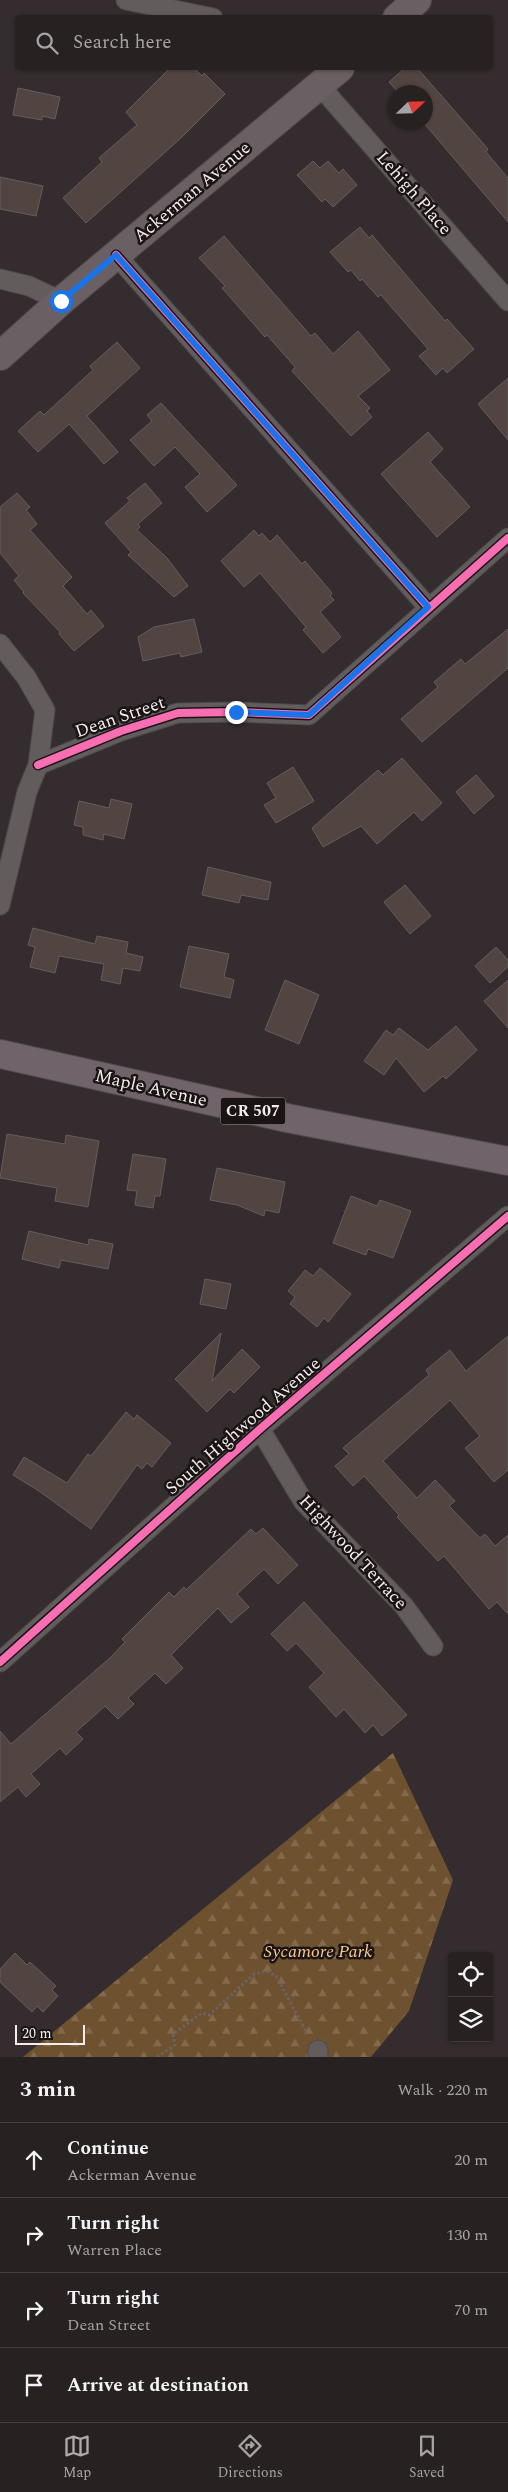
<!DOCTYPE html>
<html lang="en">
<head>
<meta charset="utf-8">
<style>
	body { margin:0; font-family:Spectral,serif; background:#332e2f; color:#f1f3f6 }
	.controls { position:absolute; right:15px; bottom:15px; display:grid; overflow:hidden; border-radius:5px; box-shadow:0 1px 4px #0004 }
	.controls button { width:45px; height:45px; display:grid; place-items:center; padding:0; border:0; border-bottom:1px solid #433e40; background:#272122; color:#f1f3f6; font:25px sans-serif }
	.compass { position:absolute; left:388px; top:85px; width:45px; height:45px; border-radius:50%; background:#272122; box-shadow:0 1px 4px #0004; rotate:67deg }
	.scale { position:absolute; left:15px; bottom:12px; width:70px; box-sizing:border-box; padding-left:5px; border:2px solid #f6eced; border-top:0; font-size:14px; line-height:18px; white-space:nowrap; color:#f6eced; -webkit-text-stroke:4px #1a1415; paint-order:stroke }
	.stop { position:absolute; width:15px; height:15px; margin:-11px; border:4px solid #1a73e8; border-radius:50%; background:#fff }
	.stop.end { background:#1a73e8; border-color:#fff; box-shadow:0 1px 5px #0008 }
	.list { margin:0; padding:0; list-style:none }
	h2 { display:flex; justify-content:space-between; align-items:center; height:65px; margin:0; padding:0 20px; font-size:21px }
	h2 small { font-size:16px; font-weight:400; color:#a4a3a5 }
	.list li { display:grid; grid-template-columns:32px 1fr auto; gap:15px; align-items:center; box-sizing:border-box; height:75px; padding:0 20px; border-top:1px solid #433e40 }
	.list b { display:block; font-size:19px; white-space:nowrap }
	.list p { margin:0; font-size:16px; white-space:nowrap; color:#a4a3a5 }
	.list em { font-size:16px; font-style:normal; color:#a4a3a5 }
	.icon { flex:none; width:28px; height:28px; fill:none; stroke:currentColor; stroke-width:2; stroke-linecap:round; stroke-linejoin:round }
	.map { position:relative; flex:none; width:508px; height:2057px; overflow:hidden }
	.search { position:absolute; background:#272122; box-shadow:0 1px 4px #0004; left:15px; right:15px; top:15px; height:55px; display:flex; align-items:center; gap:12px; box-sizing:border-box; padding:0 18px; border-radius:5px; color:#a4a3a5; font-size:19px }
	.sheet { height:365px; background:#272122 }
	nav { display:flex; justify-content:space-around; align-items:center; box-sizing:border-box; height:70px; border-top:1px solid #433e40; background:#272122; font-size:14px; color:#a4a3a5 }
	nav a { display:grid; justify-items:center; gap:2px }
	nav .on { color:#b2a9aa }
	.map>svg:first-child { display:block }
	.forest { fill:url(#forest-firs) }
	.building { fill:#514441; stroke:#655e5e }
	.lines { fill:none; stroke-linecap:round; stroke-linejoin:round }
	.street-casing { stroke:#50494a; stroke-width:21 }
	.secondary-casing { stroke:#50494a; stroke-width:30 }
	.primary-casing { stroke:#50494a; stroke-width:30 }
	.path { stroke:#6a6365; stroke-width:3; stroke-dasharray:2.5 2.5; stroke-linecap:butt }
	.street { stroke:#625c5d; stroke-width:19 }
	.secondary { stroke:#6a5f63; stroke-width:28 }
	.primary { stroke:#70636a; stroke-width:28 }
	.cycleway-casing { stroke:#1a1415; stroke-width:11 }
	.cycleway { stroke:#f96db3; stroke-width:8 }
	.route { stroke:#1a73e8; stroke-width:6 }
	.labels { text-anchor:middle; dominant-baseline:central; stroke-width:5; stroke-linejoin:round; paint-order:stroke }
	.shield { fill:#1a1415; stroke:#b4abac; stroke-width:1 }
	.shield-label { font-size:16px; font-weight:bold; fill:#f6eced }
	.street-label { font-size:18px; fill:#f6eced; stroke:#1a1415 }
	.park-label { font-size:18px; font-style:italic; fill:#fec98a; stroke:#1a1415 }
</style>
</head>
<body>
<div class="map">
<svg width="508" height="2057" viewBox="0 0 508 2057">
	<defs>
		<pattern id="forest-firs" width="22" height="20" patternUnits="userSpaceOnUse" patternTransform="scale(1.25)"><rect width="22" height="20" fill="#6e512f"/><path d="M5 1l3.5 6h-7zM16 11l3.5 6h-7z" fill="#836a4d"/></pattern>
	</defs>
	<rect width="100%" height="100%" fill="#342c2e"/>
	<!-- forest -->
	<path class="forest" d="M393 1753 453 1880 409 2011 371 2057H23Z"/>
	<!-- building -->
	<path class="building" d="M170 68H194L202 76 204 73 225 94 182 137 86 223 63 198 102 162 99 158 137 125 126 112Z
		M405 68H417L488 149 486 152 508 178V222L423 122H426V92H398L389 82Z
		M18 88 60 97 55 119 42 116V120L13 115Z
		M313 161 320 168 328 161 339 173 343 169 357 185 333 207 325 199 322 202 297 175Z
		M0 177 43 186 36 216 0 209Z
		M360 227 369 238 372 235 445 321 447 319 474 349 447 373 443 368 436 375 419 356 428 349 381 295 378 297 362 279 360 281 351 270 348 272 330 252Z
		M224 236 311 336 315 333 333 354 358 331 390 370 358 396 370 408 367 411 372 417 351 436 292 371 295 367 267 335 265 337 222 288 225 286 199 258Z
		M117 342 140 368 87 416 118 452 104 464 69 424 38 452 18 431 40 411 44 415 93 370 90 366Z
		M508 378V440L478 404Z
		M161 403 237 485 207 512 185 487 200 474 175 447 154 466 130 440 152 421 147 415Z
		M428 432 443 449 430 462 470 507 437 537 381 474Z
		M145 483 162 503 138 524 140 527 137 530 167 558 188 586 174 597 128 555 131 552 105 523 130 501 127 498Z
		M17 493 30 507 26 510 37 524 30 530 72 577 63 586 87 614 91 610 104 626 74 651 59 634 60 632 23 593 24 592 14 580 19 576 0 553V507Z
		M254 530 259 536 262 533 270 542 277 535 302 564 305 561 332 593 330 596 334 600 320 612 341 637 323 653 303 630 306 627 260 573 244 587 221 561Z
		M194 619 202 652 181 657 180 653 143 661 138 637 154 627Z
		M508 629V668L422 742 401 719 438 687 434 682 461 659 465 664Z
		M402 758 442 803 422 821 414 812 377 844 361 826 323 847 312 828 378 770 383 775Z
		M293 767 314 801 276 823 264 805 276 798 267 783Z
		M476 775 494 796 474 814 456 792Z
		M111 799 132 804 124 839 104 834 103 840 83 835V827L74 825 79 801 109 808Z
		M208 867 271 882 268 900 241 895 239 903 202 895Z
		M405 885 431 916 410 934 384 902Z
		M33 928 95 944 97 936 128 942 126 953 143 957 140 971 123 968 120 984 101 980 104 964 59 956 55 973 30 967 35 947 28 945Z
		M189 946 229 954 224 977 234 980 230 998 180 987Z
		M496 947 508 960V967L490 983 475 966Z
		M285 980 319 995 299 1044 265 1030Z
		M508 980V1028L484 1001Z
		M456 1026 477 1050 446 1079 443 1076 424 1092 396 1058 384 1075 364 1061 386 1030 393 1035 399 1028 428 1050Z
		M7 1134 65 1144 66 1135 99 1141 88 1207 55 1201 57 1188 0 1178Z
		M133 1154 166 1159 160 1196H155L153 1208 135 1205 137 1191 127 1190Z
		M217 1168 285 1182 279 1213 265 1210 264 1216 237 1205 210 1200Z
		M351 1196 377 1206 380 1200 411 1211 393 1258 368 1249 366 1255 333 1243Z
		M29 1231 88 1245 89 1239 113 1244 108 1269 61 1260 59 1268 22 1259Z
		M320 1268 351 1294 328 1322 324 1318 317 1327 290 1304 295 1297 288 1291 305 1270 313 1276Z
		M205 1279 231 1284 226 1309 200 1304Z
		M221 1333 212 1381 242 1349 260 1367 234 1393 230 1389 207 1412 175 1379Z
		M508 1336V1470L494 1482 465 1448 480 1436 450 1400 383 1461 417 1498 435 1480 455 1501 449 1506 480 1538 485 1534 495 1546 508 1535V1614L497 1602 489 1609 444 1556 438 1561 397 1517 399 1515 364 1476 353 1486 335 1466 349 1454 343 1448 429 1375 426 1370 450 1350 466 1371Z
		M126 1412 134 1419 137 1415 171 1443 152 1467 147 1463 142 1469 137 1465 91 1529 39 1491 13 1475 24 1457 67 1483 88 1454 91 1456Z
		M263 1528 298 1565 278 1584 264 1569 237 1594 249 1607 231 1623 218 1608 171 1655 183 1668 166 1684 155 1673 128 1698 134 1704 118 1719 105 1706 76 1732 83 1739 66 1755 60 1748 31 1774 40 1784 26 1797 18 1787 0 1802V1731L11 1744 111 1657 125 1642 122 1639 169 1592 174 1597 184 1587 186 1590 251 1529 256 1534Z
		M304 1602 407 1715 382 1736 373 1725 365 1733 344 1709 336 1717 309 1687 324 1673 296 1643 287 1651 271 1634Z
		M15 1953 27 1965 30 1962 56 1986 52 1990 58 1996 43 2012 37 2006 32 2012 0 1982V1969Z"/>
	<g class="lines">
		<defs>
			<path id="street" d="M126 0 213 18
				M320 86 508 301
				M116 255 428 607
				M0 279 29 286 61 301
				M0 644 26 677 45 710 38 765 27 792 0 905
				M38 765 121 731 178 713 237 712 309 715 508 538
				M260 1429 303 1501 404 1606 433 1646
				M0 1662 260 1429 508 1216
				M318 2057V2050"/>
			<path id="secondary" d="M397 18 417 0
				M0 356 61 301 340 68"/>
			<path id="primary" d="M0 1054 287 1118 508 1161"/>
		</defs>
		<!-- street casing -->
		<use href="#street" class="street-casing"/>
		<!-- secondary casing -->
		<use href="#secondary" class="secondary-casing"/>
		<!-- primary casing -->
		<use href="#primary" class="primary-casing"/>
		<!-- path -->
		<path class="path" d="M157 2057 175 2045 173 2034 202 2013 209 2015 254 1974 266 1971 276 1976 307 2033"/>
		<!-- street -->
		<use href="#street" class="street"/>
		<!-- secondary -->
		<use href="#secondary" class="secondary"/>
		<!-- primary -->
		<use href="#primary" class="primary"/>
		<defs>
			<path id="cycleway" d="M116 255 428 607
				M38 765 121 731 178 713 237 712 309 715 508 538
				M0 1662 260 1429 508 1216"/>
		</defs>
		<!-- cycleway casing -->
		<use href="#cycleway" class="cycleway-casing"/>
		<!-- cycleway -->
		<use href="#cycleway" class="cycleway"/>
	</g>
	<g class="lines">
		<!-- route -->
		<path class="route" d="M61 301 116 255 428 607 309 715 236 712"/>
	</g>
	<g class="labels">
		<!-- shield labels -->
		<rect class="shield" x="220.5" y="1097.5" width="65" height="27" rx="4"/>
		<g class="shield-label">
			<text x="253" y="1111">CR 507</text>
		</g>
		<!-- street labels -->
		<g class="street-label">
			<text transform="translate(192 192) rotate(-40)">Ackerman Avenue</text>
			<text transform="translate(414 193) rotate(49)">Lehigh Place</text>
			<text transform="translate(120 717) rotate(-19)">Dean Street</text>
			<text transform="translate(151 1088) rotate(13)">Maple Avenue</text>
			<text transform="translate(243 1426) rotate(-41)">South Highwood Avenue</text>
			<text transform="translate(353 1552) rotate(47)">Highwood Terrace</text>
		</g>
		<!-- park labels -->
		<g class="park-label">
			<text x="318" y="1951">Sycamore Park</text>
		</g>
	</g>
</svg>
<div class="controls">
<button><svg class="icon" aria-label="locate" viewBox="0 0 24 24"><circle cx="12" cy="12" r="6"/><path d="M12 2v4M12 18v4M2 12h4M18 12h4"/></svg></button>
<button><svg class="icon" aria-label="layers" viewBox="0 0 24 24"><path d="M12 4l9 5-9 5-9-5zM3 14l9 5 9-5"/></svg></button>
</div>
<svg class="compass" viewBox="-18 -18 36 36"><path d="M0-13l5 13h-10z" fill="#e53935"/><path d="M0 13l5-13h-10z" fill="#a4a3a5"/></svg>
<div class="scale">20 m</div>
<div class="stop" style="left:61px;top:301px"></div>
<div class="stop end" style="left:236px;top:712px"></div>
<div class="search"><svg class="icon" aria-label="search" viewBox="0 0 24 24"><circle cx="10" cy="10" r="6"/><path d="M15 15l6 6"/></svg>Search here</div>
</div>
<section class="sheet">
<h2>3 min<small>Walk · 220 m</small></h2>
<ul class="list">
<li><svg class="icon" aria-label="ahead" viewBox="0 0 24 24"><path d="M12 20V5M6 11l6-6 6 6"/></svg><div><b>Continue</b><p>Ackerman Avenue</p></div><em>20 m</em></li>
<li><svg class="icon" aria-label="right" viewBox="0 0 24 24"><path d="M7 20v-9h11M14 6l5 5-5 5"/></svg><div><b>Turn right</b><p>Warren Place</p></div><em>130 m</em></li>
<li><svg class="icon" aria-label="right" viewBox="0 0 24 24"><path d="M7 20v-9h11M14 6l5 5-5 5"/></svg><div><b>Turn right</b><p>Dean Street</p></div><em>70 m</em></li>
<li><svg class="icon" aria-label="arrive" viewBox="0 0 24 24"><path d="M6 21V4h12l-3 4 3 4H6"/></svg><div><b>Arrive at destination</b></div></li>
</ul>
</section>
<nav>
<a class="on"><svg class="icon" aria-label="map" viewBox="0 0 24 24"><path d="M3 6l6-2 6 2 6-2v14l-6 2-6-2-6 2zM9 4v14M15 6v14"/></svg>Map</a>
<a><svg class="icon" aria-label="directions" viewBox="0 0 24 24"><path d="M12 3l9 9-9 9-9-9zM9 14v-3h6M13 9l2 2-2 2"/></svg>Directions</a>
<a><svg class="icon" aria-label="saved" viewBox="0 0 24 24"><path d="M7 4h10v16l-5-4-5 4z"/></svg>Saved</a>
</nav>
</body>
</html>
